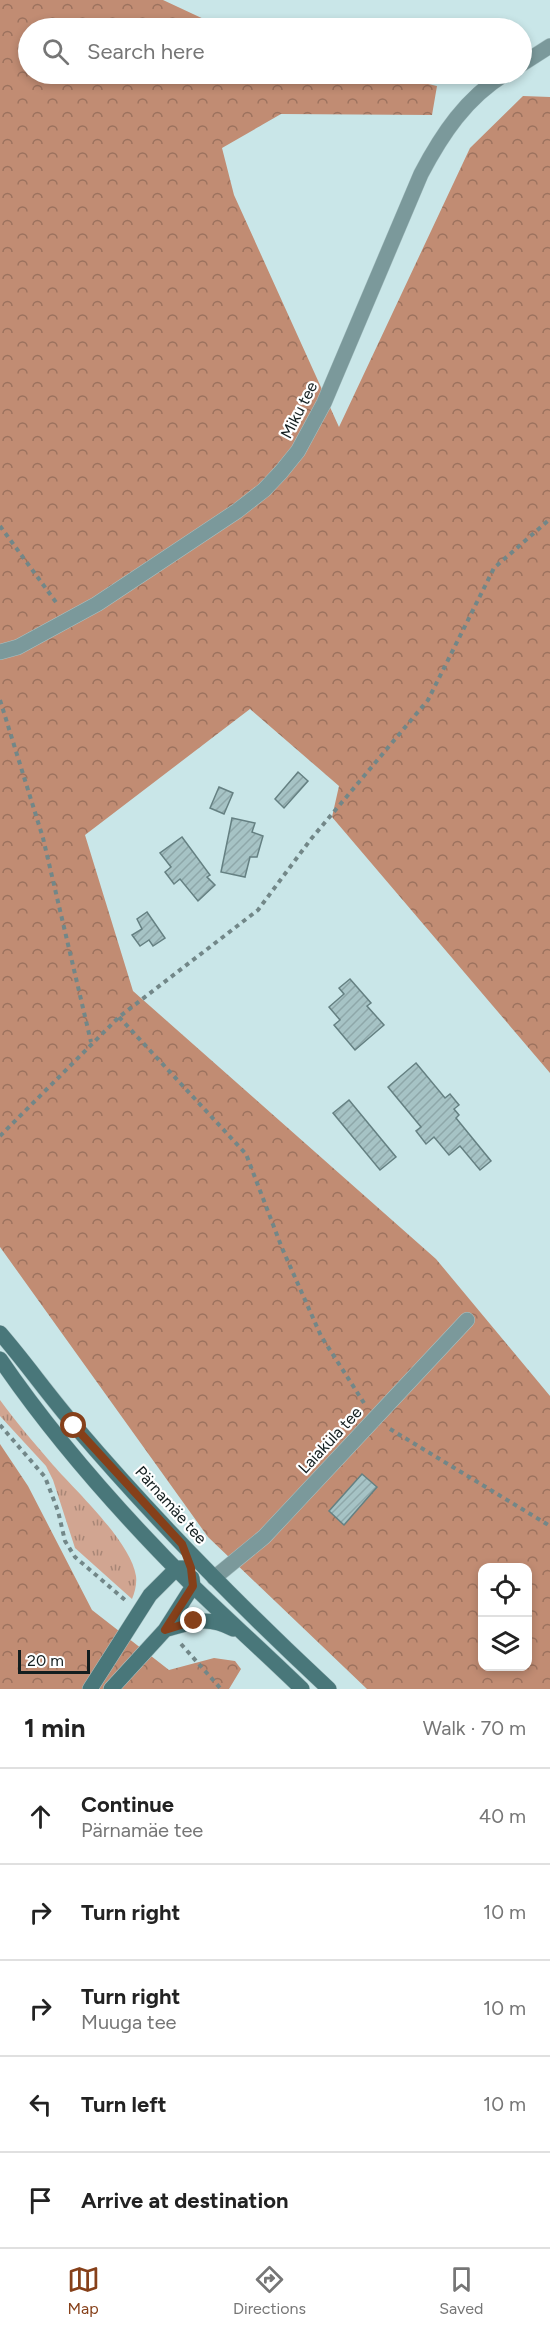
<!DOCTYPE html>
<html lang="en">
<head>
<meta charset="utf-8">
<style>
	body { margin:0; font-family:Figtree,sans-serif; background:#f2f2f2; color:#222 }
	.controls { position:absolute; right:18px; bottom:18px; display:grid; overflow:hidden; border-radius:12px; box-shadow:0 3px 9px #0003 }
	.controls button { width:54px; height:54px; display:grid; place-items:center; padding:0; border:0; border-bottom:2px solid #e0e0e0; background:#fff; color:#222; font:30px sans-serif }
	.scale { position:absolute; left:18px; bottom:15px; width:72px; box-sizing:border-box; padding-left:6px; border:3px solid #131e1f; border-top:0; font-size:16px; line-height:21px; white-space:nowrap; color:#131e1f; -webkit-text-stroke:4px #fff; paint-order:stroke }
	.stop { position:absolute; width:18px; height:18px; margin:-14px; border:4px solid #86401a; border-radius:50%; background:#fff }
	.stop.end { background:#86401a; border-color:#fff; box-shadow:0 2px 6px #0008 }
	.list { margin:0; padding:0; list-style:none }
	h2 { display:flex; justify-content:space-between; align-items:center; height:78px; margin:0; padding:0 24px; font-size:26px }
	h2 small { font-size:20px; font-weight:400; color:#767676 }
	.list li { display:grid; grid-template-columns:39px 1fr auto; gap:18px; align-items:center; box-sizing:border-box; height:96px; padding:0 24px; border-top:2px solid #e0e0e0 }
	.list b { display:block; font-size:22px; white-space:nowrap }
	.list p { margin:0; font-size:20px; white-space:nowrap; color:#767676 }
	.list em { font-size:20px; font-style:normal; color:#767676 }
	.icon { flex:none; width:33px; height:33px; fill:none; stroke:currentColor; stroke-width:2; stroke-linecap:round; stroke-linejoin:round }
	.map { position:relative; flex:none; width:550px; height:1689px; overflow:hidden }
	.search { position:absolute; background:#fff; box-shadow:0 3px 9px #0003; left:18px; right:18px; top:18px; height:66px; display:flex; align-items:center; gap:15px; box-sizing:border-box; padding:0 21px; border-radius:33px; color:#767676; font-size:22px }
	.sheet { height:558px; background:#fff }
	nav { display:flex; justify-content:space-around; align-items:center; box-sizing:border-box; height:84px; border-top:2px solid #e0e0e0; background:#fff; font-size:16px; color:#767676 }
	nav a { display:grid; justify-items:center; gap:3px }
	nav .on { color:#86401a }
	.map>svg:first-child { display:block }
	.grass { fill:url(#grass-tufts) }
	.forest { fill:url(#forest-crowns); fill-rule:evenodd }
	.building { fill:url(#building-hatch); stroke:#658082; stroke-width:1.5 }
	.lines { fill:none; stroke-linecap:round; stroke-linejoin:round }
	.minor-casing { stroke:#a8c2c4; stroke-width:16 }
	.secondary-casing { stroke:#a8c2c4; stroke-width:16 }
	.path { stroke:#728788; stroke-width:4; stroke-dasharray:4.5 4.5; stroke-linecap:butt }
	.minor { stroke:#7b999b; stroke-width:15 }
	.secondary { stroke:#49777a; stroke-width:15 }
	.route { stroke:#86401a; stroke-width:8 }
	.labels { text-anchor:middle; dominant-baseline:central; stroke-width:4.5; stroke-linejoin:round; paint-order:stroke }
	.street-label { font-size:16px; fill:#131e1f; stroke:#fff }
</style>
</head>
<body>
<div class="map">
<svg width="550" height="1689" viewBox="0 0 550 1689">
	<defs>
		<pattern id="grass-tufts" width="24" height="20" patternUnits="userSpaceOnUse" patternTransform="scale(1.5)"><rect width="24" height="20" fill="#d1a591"/><path d="M3 7l-1-3M5 7V3M7 7l1-3M15 17l-1-3M17 17v-4M19 17l1-3" fill="none" stroke="#a88676"/></pattern>
		<pattern id="forest-crowns" width="20" height="18" patternUnits="userSpaceOnUse" patternTransform="scale(1.5)"><rect width="20" height="18" fill="#c18c73"/><path d="M2 6a3 3 0 1 1 6 0M12 15a3 3 0 1 1 6 0" fill="none" stroke="#9c725e"/></pattern>
		<pattern id="building-hatch" width="6" height="6" patternUnits="userSpaceOnUse" patternTransform="scale(1.5)"><rect width="6" height="6" fill="#a6c3c5"/><path d="M-1 1l2-2M0 6l6-6M5 7l2-2" fill="none" stroke="#8ea7a9"/></pattern>
	</defs>
	<rect width="100%" height="100%" fill="#c9e6e8"/>
	<!-- grass -->
	<path class="grass" d="M0 1400C16 1422 35 1444 53 1465 76 1491 131 1542 136 1576 137 1583 135 1592 132 1599L75 1548 53 1480 46 1466 0 1416Z"/>
	<!-- forest -->
	<path class="forest" d="M0 0H163L223 28H28V74H385L437 86 432 115 281 114 222 148 234 195 339 427 470 148 523 96 550 97V1073L332 817 339 786 250 709 85 835 133 991 436 1259 550 1396V1689H367L208 1537 0 1247ZM482 1568H528V1666H482Z
		M0 1444 28 1486 92 1610 169 1670 214 1658 235 1661 241 1669 229 1689H0Z"/>
	<!-- building -->
	<path class="building" d="M298 772 308 781 284 808 275 799Z
		M219 787 233 793 224 814 210 808Z
		M232 818 255 823 252 832 263 836 257 857H250L245 877 221 872Z
		M182 837 210 875 207 877 215 885 198 901 180 879 174 884 165 872 171 867 160 853Z
		M147 912 165 938 153 946 149 940 140 946 132 935 142 929 137 919Z
		M350 979 371 1003 367 1006 384 1025 355 1050 334 1025 340 1020 329 1007 344 994 339 988Z
		M416 1063 445 1098 450 1094 459 1105 454 1109 459 1115 456 1118 491 1161 480 1170 460 1146 449 1155 434 1137 426 1144 416 1131 421 1127 388 1087Z
		M349 1100 396 1157 380 1170 333 1113Z
		M362 1474 377 1487 344 1525 329 1511Z"/>
	<g class="lines">
		<defs>
			<path id="minor" d="M522 64 550 46
				M0 652 18 647 97 604 237 511 264 490 281 472 298 451 324 403 421 174C442 134 466 98 505 74
				M214 1578 264 1537 467 1320"/>
			<path id="secondary" d="M0 1333C26 1363 49 1396 75 1426 154 1519 240 1606 329 1689
				M0 1359C56 1441 122 1515 192 1585 228 1620 266 1654 302 1689
				M165 1630C192 1622 207 1615 233 1629
				M90 1689 150 1595 177 1568H186
				M111 1689 165 1630 193 1586 192 1578"/>
		</defs>
		<!-- minor casing -->
		<use href="#minor" class="minor-casing"/>
		<!-- secondary casing -->
		<use href="#secondary" class="secondary-casing"/>
		<!-- path -->
		<path class="path" d="M0 526 58 605
			M0 700 43 838 91 1042
			M119 1017 246 1154 282 1248 321 1336 364 1403
			M0 1136 119 1017 258 910 311 839 428 700 494 568 550 519
			M0 1425 45 1477 58 1511 65 1541 75 1557 125 1600
			M390 1429 550 1526
			M181 1644 221 1689"/>
		<!-- minor -->
		<use href="#minor" class="minor"/>
		<!-- secondary -->
		<use href="#secondary" class="secondary"/>
	</g>
	<g class="lines">
		<!-- route -->
		<path class="route" d="M74 1426 182 1544 191 1568 193 1586 165 1630 194 1621"/>
	</g>
	<g class="labels">
		<!-- street labels -->
		<g class="street-label">
			<text transform="translate(299 410) rotate(-63)">Miku tee</text>
			<text transform="translate(330 1440) rotate(-47)">Laiaküla tee</text>
			<text transform="translate(171 1505) rotate(48)">Pärnamäe tee</text>
		</g>
	</g>
</svg>
<div class="controls">
<button><svg class="icon" aria-label="locate" viewBox="0 0 24 24"><circle cx="12" cy="12" r="6"/><path d="M12 2v4M12 18v4M2 12h4M18 12h4"/></svg></button>
<button><svg class="icon" aria-label="layers" viewBox="0 0 24 24"><path d="M12 4l9 5-9 5-9-5zM3 14l9 5 9-5"/></svg></button>
</div>
<div class="scale">20 m</div>
<div class="stop" style="left:74px;top:1426px"></div>
<div class="stop end" style="left:194px;top:1621px"></div>
<div class="search"><svg class="icon" aria-label="search" viewBox="0 0 24 24"><circle cx="10" cy="10" r="6"/><path d="M15 15l6 6"/></svg>Search here</div>
</div>
<section class="sheet">
<h2>1 min<small>Walk · 70 m</small></h2>
<ul class="list">
<li><svg class="icon" aria-label="ahead" viewBox="0 0 24 24"><path d="M12 20V5M6 11l6-6 6 6"/></svg><div><b>Continue</b><p>Pärnamäe tee</p></div><em>40 m</em></li>
<li><svg class="icon" aria-label="right" viewBox="0 0 24 24"><path d="M7 20v-9h11M14 6l5 5-5 5"/></svg><div><b>Turn right</b></div><em>10 m</em></li>
<li><svg class="icon" aria-label="right" viewBox="0 0 24 24"><path d="M7 20v-9h11M14 6l5 5-5 5"/></svg><div><b>Turn right</b><p>Muuga tee</p></div><em>10 m</em></li>
<li><svg class="icon" aria-label="left" viewBox="0 0 24 24"><path d="M17 20v-9H6M10 6l-5 5 5 5"/></svg><div><b>Turn left</b></div><em>10 m</em></li>
<li><svg class="icon" aria-label="arrive" viewBox="0 0 24 24"><path d="M6 21V4h12l-3 4 3 4H6"/></svg><div><b>Arrive at destination</b></div></li>
</ul>
</section>
<nav>
<a class="on"><svg class="icon" aria-label="map" viewBox="0 0 24 24"><path d="M3 6l6-2 6 2 6-2v14l-6 2-6-2-6 2zM9 4v14M15 6v14"/></svg>Map</a>
<a><svg class="icon" aria-label="directions" viewBox="0 0 24 24"><path d="M12 3l9 9-9 9-9-9zM9 14v-3h6M13 9l2 2-2 2"/></svg>Directions</a>
<a><svg class="icon" aria-label="saved" viewBox="0 0 24 24"><path d="M7 4h10v16l-5-4-5 4z"/></svg>Saved</a>
</nav>
</body>
</html>
